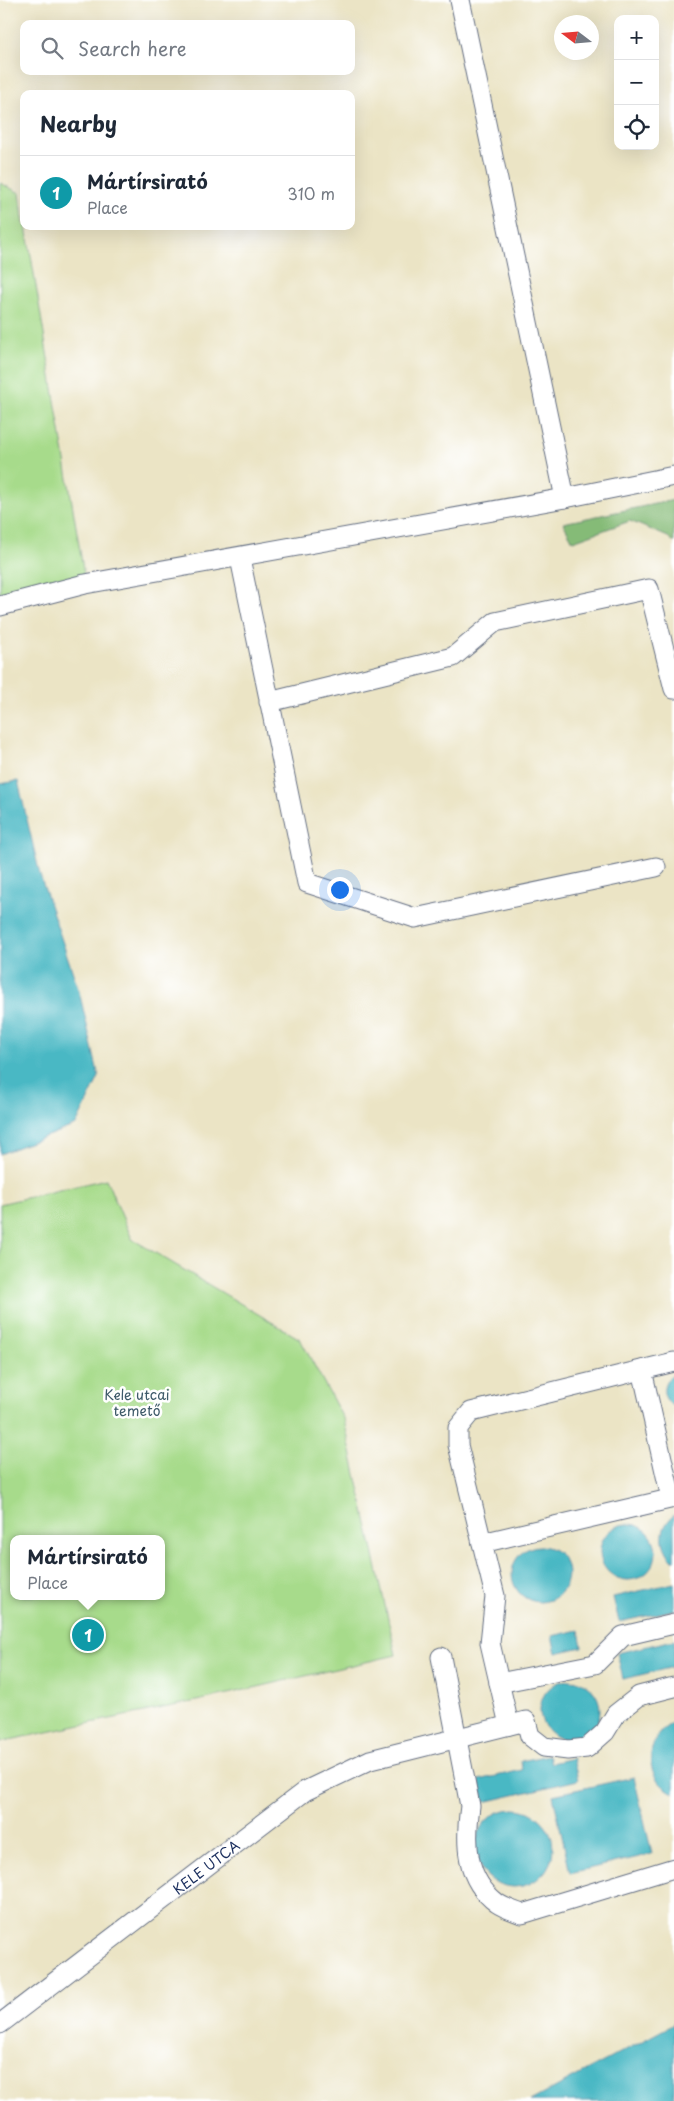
<!DOCTYPE html>
<html lang="en">
<head>
<meta charset="utf-8">
<style>
	body { margin:0; font-family:"Playpen Sans",sans-serif; background:#f6f6f7; color:#1f2937 }
	.controls { position:absolute; right:15px; top:15px; display:grid; overflow:hidden; border-radius:10px; box-shadow:0 5px 20px #0002 }
	.controls button { width:45px; height:45px; display:grid; place-items:center; padding:0; border:0; border-bottom:1px solid #e0e1e3; background:#fff; color:#1f2937; font:25px sans-serif }
	.compass { position:absolute; left:554px; top:15px; width:45px; height:45px; border-radius:50%; background:#fff; box-shadow:0 5px 20px #0002; rotate:286deg }
	.you { position:absolute; left:339px; top:889px; width:18px; height:18px; margin:-12px; border:4px solid #fff; border-radius:50%; background:#1a73e8; box-shadow:0 0 0 8px #1a73e833 }
	.badge { display:grid; place-items:center; width:32px; height:32px; border-radius:50%; background:#111827; color:#fff; font-size:16px; font-weight:700 }
	.pin { position:absolute; translate:-50% -50%; border:2px solid #fff; box-shadow:0 1px 5px #0006 }
	.popup { position:absolute; left:10px; top:1535px; width:155px; height:65px; box-sizing:border-box; display:grid; place-content:center; border-radius:10px; background:#fff; filter:drop-shadow(0 1px 4px #0005); font-size:16px; white-space:nowrap; color:#747a83 }
	.popup b { font-size:19px; color:#1f2937 }
	.popup::after { content:''; position:absolute; left:50%; top:100%; margin-left:-10px; border:10px solid transparent; border-top-color:#fff }
	.list { margin:0; padding:0; list-style:none }
	h2 { display:flex; justify-content:space-between; align-items:center; height:65px; margin:0; padding:0 20px; font-size:21px }
	h2 small { font-size:16px; font-weight:400; color:#747a83 }
	.list li { display:grid; grid-template-columns:32px 1fr auto; gap:15px; align-items:center; box-sizing:border-box; height:75px; padding:0 20px; border-top:1px solid #e0e1e3 }
	.list b { display:block; font-size:19px; white-space:nowrap }
	.list p { margin:0; font-size:16px; white-space:nowrap; color:#747a83 }
	.list em { font-size:16px; font-style:normal; color:#747a83 }
	.icon { flex:none; width:28px; height:28px; fill:none; stroke:currentColor; stroke-width:2; stroke-linecap:round; stroke-linejoin:round }
	.map { position:relative; flex:none; width:674px; height:2101px; overflow:hidden }
	.search { position:absolute; background:#fff; box-shadow:0 5px 20px #0002; left:20px; top:20px; width:335px; height:55px; display:flex; align-items:center; gap:12px; box-sizing:border-box; padding:0 18px; border-radius:10px; color:#747a83; font-size:19px }
	.panel { position:absolute; background:#fff; box-shadow:0 5px 20px #0002; left:20px; top:90px; width:335px; height:140px; border-radius:10px }
	.map>svg:first-child { display:block }
	.green { fill:#a7db8b; stroke:#618574; fill-rule:evenodd }
	.forest { fill:#85bb77; stroke:#50756a }
	.water { fill:#4ab8c4; stroke:#327491 }
	.lines { fill:none; stroke-linecap:round; stroke-linejoin:round }
	.minor-casing { stroke:#646e82; stroke-width:21 }
	.minor { stroke:#fff; stroke-width:19 }
	.labels { text-anchor:middle; dominant-baseline:central; stroke-width:5; stroke-linejoin:round; paint-order:stroke }
	.park-label { font-size:14px; fill:#3e5a69; stroke:#fff }
	.street-label { font-size:14px; fill:#1b2f5e; stroke:#fff }
</style>
</head>
<body>
<div class="map">
<svg width="674" height="2101" viewBox="0 0 674 2101">
	<rect width="100%" height="100%" fill="#fff"/>
	<filter id="ink" filterUnits="userSpaceOnUse"><feTurbulence type="fractalNoise" baseFrequency=".02" numOctaves="2"/><feDisplacementMap in="SourceGraphic" scale="10" xChannelSelector="R" yChannelSelector="G"/><feConvolveMatrix kernelMatrix="1 2 1 2 8 2 1 2 1" color-interpolation-filters="sRGB"/></filter>
	<filter id="wash" filterUnits="userSpaceOnUse"><feTurbulence type="fractalNoise" baseFrequency=".0096" numOctaves="4" result="noise"/><feDisplacementMap in="SourceGraphic" scale="20" xChannelSelector="R" yChannelSelector="G"/><feGaussianBlur stdDeviation="1.12" result="paint"/><feColorMatrix in="noise" values="0 0 0 0 0 0 0 0 0 0 0 0 0 0 0 0 0 1.4 0 .05"/><feComposite in="paint" operator="in"/></filter>
	<g filter="url(#wash)">
		<rect width="100%" height="100%" fill="#ebe4c5"/>
		<!-- green -->
		<path class="green" d="M0 183 20 193 24 226H26L84 575 0 594Z
			M106 1179 132 1239 300 1339 344 1420 396 1655 206 1699 0 1742V1204ZM14 1539H162V1596H14Z"/>
		<!-- forest -->
		<path class="forest" d="M674 500V543L668 537 630 521 573 541 563 523Z"/>
		<!-- water -->
		<path class="water" d="M18 781 40 875 79 991 99 1077 76 1125 0 1154V784Z
			M674 1375V1406C660 1399 661 1381 674 1375Z
			M674 1515V1561C660 1548 658 1528 674 1515Z
			M600 1552a28 28 0 1 1 56 0a28 28 0 1 1-56 0Z
			M512 1574a28 28 0 1 1 56 0a28 28 0 1 1-56 0Z
			M674 1583V1610L619 1622 613 1597Z
			M579 1630 582 1647 556 1653 552 1636Z
			M674 1640V1667L623 1679 617 1653Z
			M540 1710a30 30 0 1 1 60 0a30 30 0 1 1-60 0Z
			M674 1722V1793C642 1779 644 1737 674 1722Z
			M549 1755 551 1763 573 1758 578 1780 484 1802 479 1780 522 1770 521 1761Z
			M634 1777 652 1854 570 1873 553 1795Z
			M475 1848a39 39 0 1 1 78 0a39 39 0 1 1-78 0Z
			M674 2024V2101H530Z"/>
	</g>
	<g filter="url(#ink)">
		<g class="lines">
			<defs>
				<g id="minor">
					<path d="M460 0 565 498"/>
					<path d="M240 558 307 883 415 918 656 867"/>
					<path d="M0 606 85 584 565 498 674 476"/>
					<path d="M269 702 453 657 495 622 649 589 674 689"/>
					<path d="M642 1370 671 1498"/>
					<path d="M482 1543 674 1498"/>
					<path d="M441 1657 470 1806C465 1843 465 1879 497 1903 504 1908 514 1911 522 1914L674 1868"/>
					<path d="M499 1683 595 1664 623 1636 674 1624"/>
					<path d="M509 1725 490 1643 495 1596 458 1445V1428L471 1412 674 1362"/>
					<path id="s1" d="M0 2024 305 1791 370 1760 526 1721 530 1736 544 1747 568 1750 587 1748 605 1732 616 1714 639 1696 674 1687"/>
				</g>
			</defs>
			<!-- minor casing -->
			<use href="#minor" class="minor-casing"/>
			<!-- minor -->
			<use href="#minor" class="minor"/>
		</g>
	</g>
	<g class="labels">
		<!-- park labels -->
		<g class="park-label">
			<text x="137" y="1394">Kele utcai<tspan x="137" dy="16">temető</tspan></text>
		</g>
		<!-- street labels -->
		<g class="street-label">
			<text stroke="none"><textPath href="#s1" startOffset="259">KELE UTCA</textPath></text>
		</g>
	</g>
</svg>
<div class="controls">
<button>+</button>
<button>−</button>
<button><svg class="icon" aria-label="locate" viewBox="0 0 24 24"><circle cx="12" cy="12" r="6"/><path d="M12 2v4M12 18v4M2 12h4M18 12h4"/></svg></button>
</div>
<svg class="compass" viewBox="-18 -18 36 36"><path d="M0-13l5 13h-10z" fill="#e53935"/><path d="M0 13l5-13h-10z" fill="#747a83"/></svg>
<div class="you"></div>
<div class="pin badge" style="left:88px;top:1635px;background:#0f9aa8">1</div>
<div class="popup"><b>Mártírsirató</b>Place</div>
<div class="search"><svg class="icon" aria-label="search" viewBox="0 0 24 24"><circle cx="10" cy="10" r="6"/><path d="M15 15l6 6"/></svg>Search here</div>
<section class="panel">
<h2>Nearby<small></small></h2>
<ul class="list">
<li><span class="badge" style="background:#0f9aa8">1</span><div><b>Mártírsirató</b><p>Place</p></div><em>310 m</em></li>
</ul>
</section>
</div>
</body>
</html>
